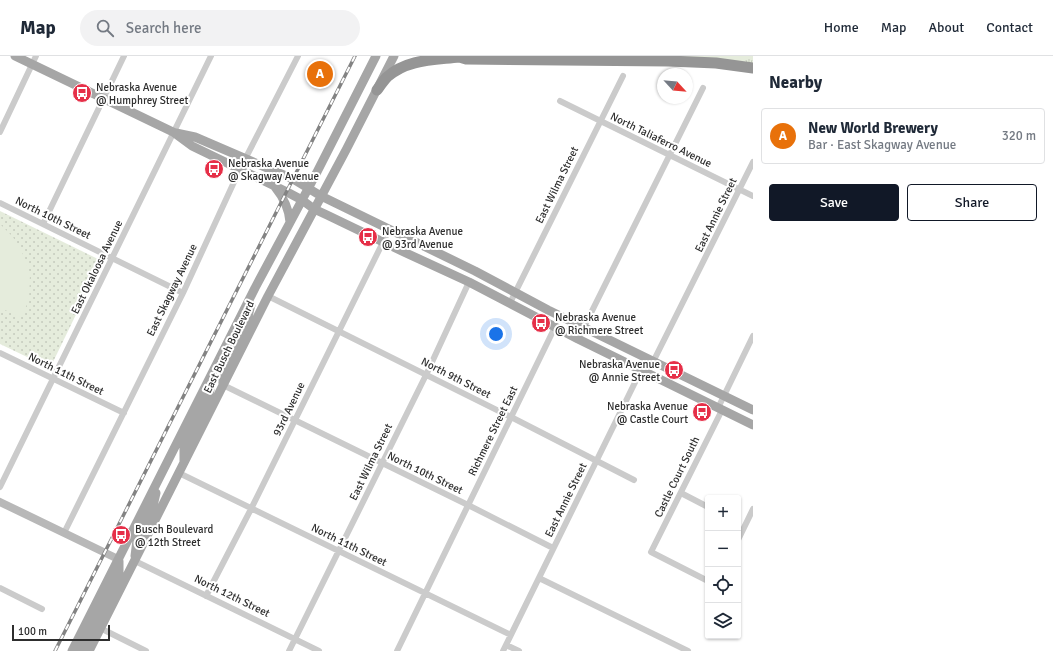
<!DOCTYPE html>
<html lang="en">
<head>
<meta charset="utf-8">
<style>
	body { margin:0; font-family:Signika,sans-serif; background:#f2f2f3; color:#1f2937 }
	.controls { position:absolute; right:12px; bottom:12px; display:grid; overflow:hidden; border-radius:4px; box-shadow:0 1px 3px #0004 }
	.controls button { width:36px; height:36px; display:grid; place-items:center; padding:0; border:0; border-bottom:1px solid #e0e1e3; background:#fff; color:#1f2937; font:20px sans-serif }
	.compass { position:absolute; left:657px; top:12px; width:36px; height:36px; border-radius:50%; background:#fff; box-shadow:0 1px 3px #0004; rotate:116deg }
	.scale { position:absolute; left:12px; bottom:10px; width:98px; box-sizing:border-box; padding-left:4px; border:2px solid #2e2e2e; border-top:0; font-size:11px; line-height:14px; white-space:nowrap; color:#2e2e2e; -webkit-text-stroke:3px #fff; paint-order:stroke }
	.you { position:absolute; left:496px; top:278px; width:14px; height:14px; margin:-10px; border:3px solid #fff; border-radius:50%; background:#1a73e8; box-shadow:0 0 0 6px #1a73e833 }
	.badge { display:grid; place-items:center; width:26px; height:26px; border-radius:50%; background:#111827; color:#fff; font-size:13px; font-weight:700 }
	.pin { position:absolute; translate:-50% -50%; border:2px solid #fff; box-shadow:0 1px 4px #0006 }
	.list { margin:0; padding:0; list-style:none }
	h2 { display:flex; justify-content:space-between; align-items:center; height:52px; margin:0; padding:0 16px; font-size:17px }
	h2 small { font-size:13px; font-weight:400; color:#747a83 }
	.list li { display:grid; grid-template-columns:26px 1fr auto; gap:12px; align-items:center; box-sizing:border-box; height:56px; margin:0 8px 8px; padding:0 8px; border:1px solid #e0e1e3; border-radius:4px }
	.list b { display:block; font-size:15px; white-space:nowrap }
	.list p { margin:0; font-size:13px; white-space:nowrap; color:#747a83 }
	.list em { font-size:13px; font-style:normal; color:#747a83 }
	.actions { display:flex; gap:8px; padding:12px 16px }
	.actions a { flex:1; padding:9px 0; border:1px solid #111827; border-radius:4px; text-align:center; font-size:14px; color:#111827 }
	.actions .main { background:#111827; color:#fff }
	.icon { flex:none; width:22px; height:22px; fill:none; stroke:currentColor; stroke-width:2; stroke-linecap:round; stroke-linejoin:round }
	.map { position:relative; flex:none; width:753px; height:595px; overflow:hidden }
	header { display:flex; align-items:center; gap:24px; box-sizing:border-box; height:56px; padding:0 20px; background:#fff; border-bottom:1px solid #e0e1e3 }
	header strong { font-size:19px }
	nav { display:flex; gap:22px; margin-inline-start:auto; font-size:14px }
	.search { width:280px; height:36px; background:#f2f2f3; display:flex; align-items:center; gap:10px; box-sizing:border-box; padding:0 14px; border-radius:22px; color:#747a83; font-size:15px }
	main { display:flex }
	aside { flex:1; background:#fff }
	.map>svg:first-child { display:block }
	.grass { fill:url(#grass-tufts) }
	.park { fill:url(#park-dots) }
	.pitch { fill:#e5ecdc }
	.lines { fill:none; stroke-linecap:round; stroke-linejoin:round }
	.street { stroke:#cbcbcb; stroke-width:6 }
	.secondary { stroke:#b8b8b8; stroke-width:8 }
	.primary { stroke:#a6a6a6; stroke-width:9 }
	.highway { stroke:#959595; stroke-width:11 }
	.rail-casing { stroke:#838383; stroke-width:3.5 }
	.rail { stroke:#fff; stroke-width:2; stroke-dasharray:6; stroke-linecap:butt }
	.labels { text-anchor:middle; dominant-baseline:central; stroke-width:4; stroke-linejoin:round; paint-order:stroke }
	.poi-label { font-size:11px; fill:#2e2e2e; stroke:#fff; text-anchor:start }
	.street-label { font-size:11px; fill:#2e2e2e; stroke:#fff }
</style>
</head>
<body>
<header>
<strong>Map</strong>
<div class="search"><svg class="icon" aria-label="search" viewBox="0 0 24 24"><circle cx="10" cy="10" r="6"/><path d="M15 15l6 6"/></svg>Search here</div>
<nav><a>Home</a><a>Map</a><a>About</a><a>Contact</a></nav>
</header>
<main>
<div class="map">
<svg width="753" height="595" viewBox="0 0 753 595">
	<defs>
		<pattern id="grass-tufts" width="24" height="20" patternUnits="userSpaceOnUse"><rect width="24" height="20" fill="#e5ecdc"/><path d="M3 7l-1-3M5 7V3M7 7l1-3M15 17l-1-3M17 17v-4M19 17l1-3" fill="none" stroke="#c5cbbd"/></pattern>
		<pattern id="park-dots" width="8" height="8" patternUnits="userSpaceOnUse"><rect width="8" height="8" fill="#e5ecdc"/><path d="M2 2h.1M6 6h.1" fill="none" stroke="#c5cbbd" stroke-width="1.8" stroke-linecap="round"/></pattern>
	</defs>
	<rect width="100%" height="100%" fill="#fff"/>
	<!-- grass -->
	<path class="grass" d="M547 0H753V10Z"/>
	<!-- park -->
	<path class="park" d="M0 155 102 205 52 308 51 310 48 311 0 288Z"/>
	<!-- pitch -->
	<path class="pitch" d="M0 168 13 181 22 196 30 217 29 243 22 261 0 252Z"/>
	<g class="lines">
		<!-- street -->
		<path class="street" d="M560 45 753 140
			M0 76 36 0
			M0 147 183 237
			M43 168 124 0
			M268 240 511 361 634 424
			M510 247 623 20
			M578 283 703 32
			M0 297 124 357
			M653 306 753 106
			M223 329 468 449 553 492
			M718 352 753 280
			M179 417 511 579
			M0 431 211 0
			M681 437 708 451
			M64 477 183 237 240 113 298 0
			M738 484 753 453
			M135 505 319 595
			M539 522 688 595
			M708 525 651 496 722 354
			M0 532 42 553
			M206 540 251 453 389 174
			M100 572 146 595
			M506 589 519 595
			M289 595 426 319 469 226
			M397 595 555 271
			M503 595 647 302"/>
		<!-- secondary -->
		<path class="secondary" d="M0 446 118 503"/>
		<!-- primary -->
		<path class="primary" d="M15 0 173 76 192 90 287 136 302 144 314 153 327 159 406 197 469 226 578 283 753 369
			M176 77 195 81 293 123 321 140 475 215 548 254 753 354
			M275 131C284 142 289 153 290 166
			M223 328C221 303 238 286 247 264 249 259 249 254 251 249
			M184 405V391L208 342 210 334 209 325
			M135 500 137 484 153 450 156 437
			M99 571 97 567 99 561 115 528 119 518V505
			M72 595 255 232 317 116 376 0
			M81 595 90 576 93 558
			M89 595 268 240 346 94 394 0"/>
		<!-- highway -->
		<path class="highway" d="M456 0 466 3 669 5 716 7 753 12
			M377 34C380 30 383 25 387 21 407 3 434 4 459 1"/>
		<defs>
			<path id="rail" d="M55 595 355 0"/>
		</defs>
		<!-- rail casing -->
		<use href="#rail" class="rail-casing"/>
		<!-- rail -->
		<use href="#rail" class="rail"/>
	</g>
	<!-- icons -->
	<defs>
		<symbol id="bus-disc" viewBox="-11 -11 22 22"><circle r="9.5" fill="#e62f48" stroke="#fff"/><path d="M-5-6H5V4H4V6H2V4H-2V6H-4V4H-5ZM-3.5-4V0h7V-4ZM-3.5 1.2v1.5H-2V1.2ZM2 1.2v1.5H3.5V1.2Z" fill="#fff"/></symbol>
	</defs>
	<g fill-rule="evenodd">
		<use href="#bus-disc" x="71" y="26" width="22" height="22"/>
		<use href="#bus-disc" x="203" y="102" width="22" height="22"/>
		<use href="#bus-disc" x="357" y="170" width="22" height="22"/>
		<use href="#bus-disc" x="530" y="256" width="22" height="22"/>
		<use href="#bus-disc" x="663" y="303" width="22" height="22"/>
		<use href="#bus-disc" x="691" y="345" width="22" height="22"/>
		<use href="#bus-disc" x="110" y="468" width="22" height="22"/>
	</g>
	<g class="labels">
		<!-- poi labels -->
		<g class="poi-label">
			<text x="96" y="31">Nebraska Avenue<tspan x="96" dy="13">@ Humphrey Street</tspan></text>
			<text x="228" y="107">Nebraska Avenue<tspan x="228" dy="13">@ Skagway Avenue</tspan></text>
			<text x="382" y="175">Nebraska Avenue<tspan x="382" dy="13">@ 93rd Avenue</tspan></text>
			<text x="555" y="261">Nebraska Avenue<tspan x="555" dy="13">@ Richmere Street</tspan></text>
			<text x="660" y="308" text-anchor="end">Nebraska Avenue<tspan x="660" dy="13">@ Annie Street</tspan></text>
			<text x="688" y="350" text-anchor="end">Nebraska Avenue<tspan x="688" dy="13">@ Castle Court</tspan></text>
			<text x="135" y="473">Busch Boulevard<tspan x="135" dy="13">@ 12th Street</tspan></text>
		</g>
		<!-- street labels -->
		<g class="street-label">
			<text transform="translate(661 84) rotate(26)">North Taliaferro Avenue</text>
			<text transform="translate(557 129) rotate(-64)">East Wilma Street</text>
			<text transform="translate(716 159) rotate(-64)">East Annie Street</text>
			<text transform="translate(53 162) rotate(26)">North 10th Street</text>
			<text transform="translate(97 211) rotate(-64)">East Okaloosa Avenue</text>
			<text transform="translate(172 234) rotate(-64)">East Skagway Avenue</text>
			<text transform="translate(229 291) rotate(-64)">East Busch Boulevard</text>
			<text transform="translate(66 318) rotate(26)">North 11th Street</text>
			<text transform="translate(456 322) rotate(27)">North 9th Street</text>
			<text transform="translate(289 353) rotate(-64)">93rd Avenue</text>
			<text transform="translate(493 375) rotate(-64)">Richmere Street East</text>
			<text transform="translate(371 406) rotate(-64)">East Wilma Street</text>
			<text transform="translate(425 417) rotate(26)">North 10th Street</text>
			<text transform="translate(677 421) rotate(-64)">Castle Court South</text>
			<text transform="translate(566 444) rotate(-64)">East Annie Street</text>
			<text transform="translate(349 489) rotate(26)">North 11th Street</text>
			<text transform="translate(232 540) rotate(26)">North 12th Street</text>
		</g>
	</g>
</svg>
<div class="controls">
<button>+</button>
<button>−</button>
<button><svg class="icon" aria-label="locate" viewBox="0 0 24 24"><circle cx="12" cy="12" r="6"/><path d="M12 2v4M12 18v4M2 12h4M18 12h4"/></svg></button>
<button><svg class="icon" aria-label="layers" viewBox="0 0 24 24"><path d="M12 4l9 5-9 5-9-5zM3 14l9 5 9-5"/></svg></button>
</div>
<svg class="compass" viewBox="-18 -18 36 36"><path d="M0-13l5 13h-10z" fill="#e53935"/><path d="M0 13l5-13h-10z" fill="#747a83"/></svg>
<div class="scale">100 m</div>
<div class="you"></div>
<div class="pin badge" style="left:320px;top:18px;background:#e8710a">A</div>
</div>
<aside>
<h2>Nearby<small></small></h2>
<ul class="list">
<li><span class="badge" style="background:#e8710a">A</span><div><b>New World Brewery</b><p>Bar · East Skagway Avenue</p></div><em>320 m</em></li>
</ul>
<div class="actions"><a class="main">Save</a><a>Share</a></div>
</aside>
</main>
</body>
</html>
